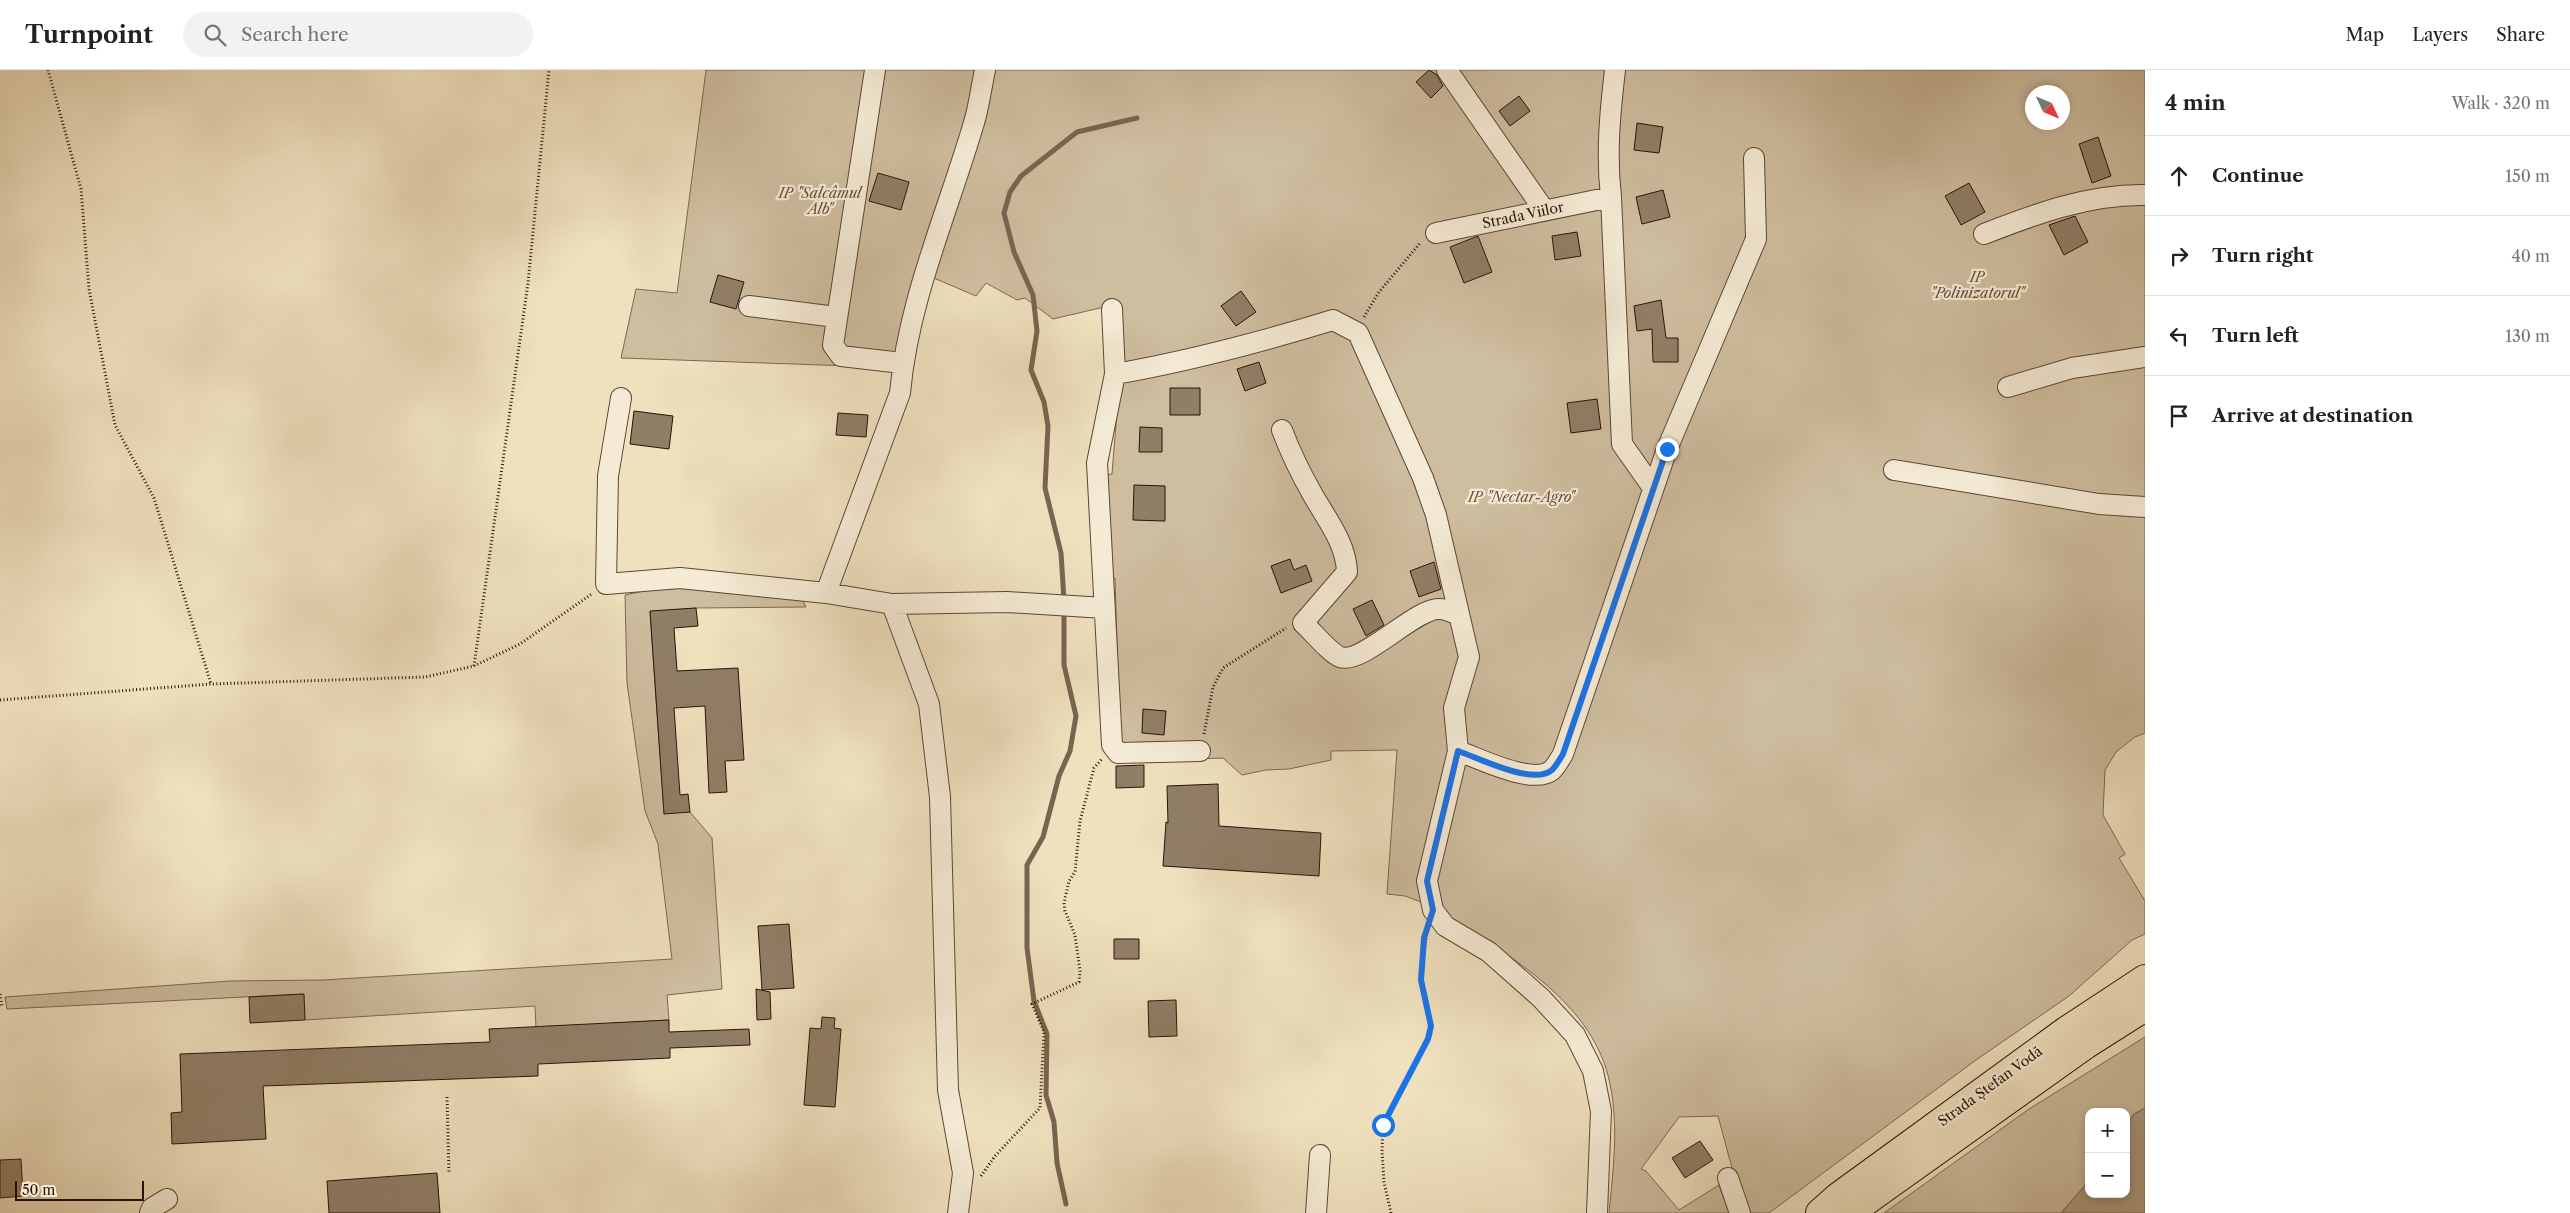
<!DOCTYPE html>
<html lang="en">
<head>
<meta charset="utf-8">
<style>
	body { margin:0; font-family:"Libre Caslon Text",serif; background:#f2f2f2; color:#222 }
	.controls { position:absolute; right:15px; bottom:15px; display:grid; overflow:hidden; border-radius:10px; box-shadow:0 2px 8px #0003 }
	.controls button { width:45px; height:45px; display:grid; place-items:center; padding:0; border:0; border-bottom:1px solid #e0e0e0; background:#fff; color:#222; font:25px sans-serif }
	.compass { position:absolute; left:2025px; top:15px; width:45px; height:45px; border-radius:50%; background:#fff; box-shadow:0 2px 8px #0003; rotate:134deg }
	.scale { position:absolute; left:15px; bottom:12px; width:129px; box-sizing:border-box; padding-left:5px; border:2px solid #2a1407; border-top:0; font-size:14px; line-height:18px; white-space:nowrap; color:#2a1407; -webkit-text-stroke:4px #f5ebd5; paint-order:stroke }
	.stop { position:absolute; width:15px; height:15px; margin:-11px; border:4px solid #1a73e8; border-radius:50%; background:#fff }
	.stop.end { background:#1a73e8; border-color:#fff; box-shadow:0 1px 5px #0008 }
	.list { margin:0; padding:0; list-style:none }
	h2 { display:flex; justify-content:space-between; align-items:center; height:65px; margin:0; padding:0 20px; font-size:21px }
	h2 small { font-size:16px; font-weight:400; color:#767676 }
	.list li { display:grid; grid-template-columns:32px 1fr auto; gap:15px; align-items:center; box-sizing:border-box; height:80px; padding:0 20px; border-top:1px solid #e0e0e0 }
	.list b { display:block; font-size:19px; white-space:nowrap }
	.list em { font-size:16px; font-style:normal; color:#767676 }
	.icon { flex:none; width:28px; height:28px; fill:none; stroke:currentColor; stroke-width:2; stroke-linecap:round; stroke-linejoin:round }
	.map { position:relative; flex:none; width:2145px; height:1143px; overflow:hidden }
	header { display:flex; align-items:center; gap:30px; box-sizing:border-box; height:70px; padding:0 25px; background:#fff; border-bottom:1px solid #e0e0e0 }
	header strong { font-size:24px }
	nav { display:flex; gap:28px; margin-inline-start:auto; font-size:18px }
	.search { width:350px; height:45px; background:#f2f2f2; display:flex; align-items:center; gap:12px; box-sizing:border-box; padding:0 18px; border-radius:28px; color:#767676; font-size:19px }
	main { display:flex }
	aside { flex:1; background:#fff }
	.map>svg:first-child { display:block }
	.green { fill:#cebd9f; stroke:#7c6853; fill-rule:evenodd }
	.water { fill:#ac9b80; stroke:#786550 }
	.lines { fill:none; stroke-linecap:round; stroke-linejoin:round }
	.stream { stroke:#786550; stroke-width:5 }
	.building { fill:#907e66; stroke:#2a1407 }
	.minor-casing { stroke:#5b4735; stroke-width:22 }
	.highway-casing { stroke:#2a1407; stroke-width:30 }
	.path { stroke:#2a1407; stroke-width:3; stroke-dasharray:1 2.5; stroke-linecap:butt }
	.minor { stroke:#f5ebd5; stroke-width:20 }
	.highway { stroke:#efe0be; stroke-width:28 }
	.route { stroke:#1a73e8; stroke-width:6 }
	.labels { text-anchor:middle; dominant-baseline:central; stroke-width:4.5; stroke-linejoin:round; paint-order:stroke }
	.park-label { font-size:14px; font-style:italic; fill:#634f3c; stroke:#f5ebd5 }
	.street-label { font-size:14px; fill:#2a1407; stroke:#f5ebd5 }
</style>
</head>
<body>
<header>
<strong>Turnpoint</strong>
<div class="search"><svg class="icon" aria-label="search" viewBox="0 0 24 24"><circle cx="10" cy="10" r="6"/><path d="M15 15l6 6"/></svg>Search here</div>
<nav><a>Map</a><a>Layers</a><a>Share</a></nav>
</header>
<main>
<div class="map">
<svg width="2145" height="1143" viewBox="0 0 2145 1143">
	<rect width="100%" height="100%" fill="#efe0be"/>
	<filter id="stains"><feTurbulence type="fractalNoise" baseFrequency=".004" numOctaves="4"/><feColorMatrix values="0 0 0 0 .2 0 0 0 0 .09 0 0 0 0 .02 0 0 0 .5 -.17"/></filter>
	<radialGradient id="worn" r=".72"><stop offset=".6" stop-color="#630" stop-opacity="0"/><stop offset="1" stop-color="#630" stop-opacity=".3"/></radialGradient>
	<!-- green -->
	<path class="green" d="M706 0H2145V663L2135 667 2116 682 2105 700 2103 745 2125 784 2119 788 2145 831V864L2132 870 2069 926 1976 990 1769 1143H1744L1718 1046 1679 1047 1641 1099 1646 1101 1679 1140 1719 1115 1729 1143H1609C1613 1101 1619 1056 1610 1014 1595 935 1512 887 1449 847L1448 842 1405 826 1387 824 1397 680 1331 681V690L1289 699 1266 700 1242 705 1223 688 1192 689 1126 676 1120 671 1115 508 1107 511 1105 405 1112 404 1119 316 1117 234 1053 249 1025 228 1017 230 986 213 976 226 929 206 908 298 621 288 636 219 677 223ZM2032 22H2062V52H2032Z
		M666 516 801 527 806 537 696 538 650 542 664 743 690 742 712 768 722 919 667 925 669 950 536 958 535 936 305 950 303 924 7 939 5 927 230 911 323 910 672 889 658 774 645 741 627 613 625 525Z
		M2145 967V1038L2134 1044 2126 1056V1042H2089V1111L2061 1143H1884L2029 1039Z"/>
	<!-- water -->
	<path class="water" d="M2145 1038V1143H2061L2089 1111V1124H2126V1056L2134 1044Z"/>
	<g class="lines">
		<!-- stream -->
		<path class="stream" d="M1064 530 1061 483 1045 418 1048 356 1044 332 1031 300 1037 261 1033 225 1014 182 1004 143 1010 122 1021 106 1077 62 1137 48
			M1064 539V595L1076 646 1070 681 1059 706 1043 767 1027 795V878L1034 931 1047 964 1046 1025 1054 1052 1057 1093 1066 1134"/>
	</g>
	<!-- building -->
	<path class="building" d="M1429 0 1437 5 1443 16 1431 28 1416 12Z
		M1519 26 1530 41 1510 56 1499 41Z
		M1637 53 1663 57 1659 83 1634 80Z
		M2098 67 2111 106 2092 113 2079 74Z
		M878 103 909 112 901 140 869 131Z
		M1969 113 1985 142 1961 155 1945 126Z
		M1663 120 1670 147 1642 154 1636 127Z
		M2075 146 2088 172 2064 185 2049 155Z
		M1577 162 1581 186 1555 190 1552 166Z
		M1478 166 1492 202 1464 213 1450 177Z
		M718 205 744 212 736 239 710 232Z
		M1241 221 1256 242 1236 256 1221 236Z
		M1661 230 1666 268H1678V292H1653L1652 259 1637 261 1634 236Z
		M1259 292 1266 313 1245 321 1237 299Z
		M1170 318H1200V345H1170Z
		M1597 329 1601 359 1571 363 1567 333Z
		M634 341 673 346 669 379 630 374Z
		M838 343 868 345 866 367 836 365Z
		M1140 357 1162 358V382H1139Z
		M1134 415 1165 416V451L1133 450Z
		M1290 489 1294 500 1306 495 1312 511 1281 523 1271 496Z
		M1434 492 1441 519 1419 527 1410 501Z
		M1372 530 1384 555 1366 566 1353 539Z
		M696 538 698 556 674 558 677 601 738 598 744 690 725 691 727 722 709 723 705 636 674 638 680 725 688 724 690 742 664 744 650 541Z
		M1143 639 1166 641 1164 665 1142 663Z
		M1144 695V717L1116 718V696Z
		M1218 714 1219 756 1321 763 1319 806 1163 796 1166 752 1168 753 1167 716Z
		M789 854 794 918 762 920 758 856Z
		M1114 869H1139V889H1114Z
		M756 919 770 922 771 949 757 950Z
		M304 924 305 950 250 953 249 927Z
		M1176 930 1177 966 1149 967 1148 931Z
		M822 947 835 948 834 958 841 959 835 1037 804 1035 810 958 821 959Z
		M669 950V962L749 959 750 975 670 978V988L538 994V1006L263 1016 266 1069 172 1074 171 1043 182 1042 180 984 490 972 489 959Z
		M1700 1071 1713 1090 1685 1108 1672 1088Z
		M21 1089 23 1126 0 1128V1090Z
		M437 1103 440 1143H329L327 1111Z"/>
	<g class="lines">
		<defs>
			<path id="minor" d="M875 0 833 275 841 286 902 293
				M1447 0 1544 140
				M1615 0C1610 43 1606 84 1611 127L1622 374 1653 418
				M1436 163 1611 127
				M1984 164C2035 144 2089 124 2145 125
				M749 236 836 247
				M1112 239 1115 304 1097 393 1112 675 1118 683 1200 681
				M1115 304C1189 291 1261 272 1333 250L1358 263 1423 408 1436 445 1469 587 1454 638 1458 681 1427 811 1433 840 1445 856 1489 882 1541 928 1575 965 1593 1001 1601 1041 1597 1143
				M2008 317 2072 298 2145 287
				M621 328 608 406 606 514 680 508 826 523 892 534 1007 532 1105 538
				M1282 360C1291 384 1302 406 1314 427 1328 451 1346 474 1347 502L1303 553C1312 561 1330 583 1340 587 1363 595 1416 537 1440 539 1446 539 1453 543 1459 545
				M1894 400 2099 434 2145 437
				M826 523 900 323C908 231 947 144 973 56 979 38 981 18 985 0
				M892 534 929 634 940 727 948 1020 963 1103 958 1143
				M1458 681C1479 688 1533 716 1552 700 1556 696 1560 689 1563 684L1667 379 1756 169 1754 88
				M1728 1108 1740 1143
				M150 1143 152 1138 167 1129
				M1316 1143 1320 1085"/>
			<path id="highway" d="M1820 1143 1838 1127 2066 961 2145 909
				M1849 1143 2085 975 2145 937"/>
		</defs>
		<!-- minor casing -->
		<use href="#minor" class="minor-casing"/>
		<!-- highway casing -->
		<use href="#highway" class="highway-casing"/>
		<!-- path -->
		<path class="path" d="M48 0 81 119 89 219 115 355 154 428 211 614
			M1364 247 1379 222 1421 172
			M474 596 528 213 549 0
			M0 630 211 614 425 607 474 596 520 574 593 523
			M1204 664 1213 617 1223 598 1286 558
			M0 924 2 936H0
			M447 1027 449 1104
			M981 1106 995 1086 1040 1038 1044 962 1032 934 1079 912 1080 901 1075 865 1065 841 1064 833 1069 811 1075 802 1080 751 1094 698 1102 689
			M1391 1143 1384 1112 1382 1081 1383 1055 1428 969 1431 955 1421 910 1427 860"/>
		<!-- minor -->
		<use href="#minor" class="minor"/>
		<!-- highway -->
		<use href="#highway" class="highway"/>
	</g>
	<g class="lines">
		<!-- route -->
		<path class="route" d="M1383 1055 1428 969 1431 956 1421 910 1424 868 1433 840 1427 811 1458 681C1479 688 1533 716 1552 700 1556 696 1560 689 1563 684L1667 379"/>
	</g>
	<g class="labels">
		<!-- park labels -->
		<g class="park-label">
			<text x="820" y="123">IP "Salcâmul<tspan x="820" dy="16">Alb"</tspan></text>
			<text x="1977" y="207">IP<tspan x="1977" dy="16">"Polinizatorul"</tspan></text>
			<text x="1521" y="427">IP "Nectar-Agro"</text>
		</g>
		<!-- street labels -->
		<g class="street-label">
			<text transform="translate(1523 145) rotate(-12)">Strada Viilor</text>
			<text transform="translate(1990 1016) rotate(-36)">Strada Ștefan Vodă</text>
		</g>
	</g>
	<rect width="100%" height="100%" filter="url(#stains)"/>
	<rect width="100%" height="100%" fill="url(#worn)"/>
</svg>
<div class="controls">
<button>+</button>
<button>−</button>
</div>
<svg class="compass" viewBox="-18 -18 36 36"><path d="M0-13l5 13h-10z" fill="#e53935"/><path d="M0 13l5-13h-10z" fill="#767676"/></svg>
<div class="scale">50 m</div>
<div class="stop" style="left:1383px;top:1055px"></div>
<div class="stop end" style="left:1667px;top:379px"></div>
</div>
<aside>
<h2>4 min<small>Walk · 320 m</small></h2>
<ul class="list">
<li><svg class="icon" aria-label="ahead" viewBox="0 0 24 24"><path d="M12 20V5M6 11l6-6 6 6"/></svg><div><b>Continue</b></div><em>150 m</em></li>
<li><svg class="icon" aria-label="right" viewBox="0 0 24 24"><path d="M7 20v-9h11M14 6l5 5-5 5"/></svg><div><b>Turn right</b></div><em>40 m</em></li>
<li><svg class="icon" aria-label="left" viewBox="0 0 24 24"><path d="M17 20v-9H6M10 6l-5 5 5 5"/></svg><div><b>Turn left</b></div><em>130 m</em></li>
<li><svg class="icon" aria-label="arrive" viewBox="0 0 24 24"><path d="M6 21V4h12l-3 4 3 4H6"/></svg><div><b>Arrive at destination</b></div></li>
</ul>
</aside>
</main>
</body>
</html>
